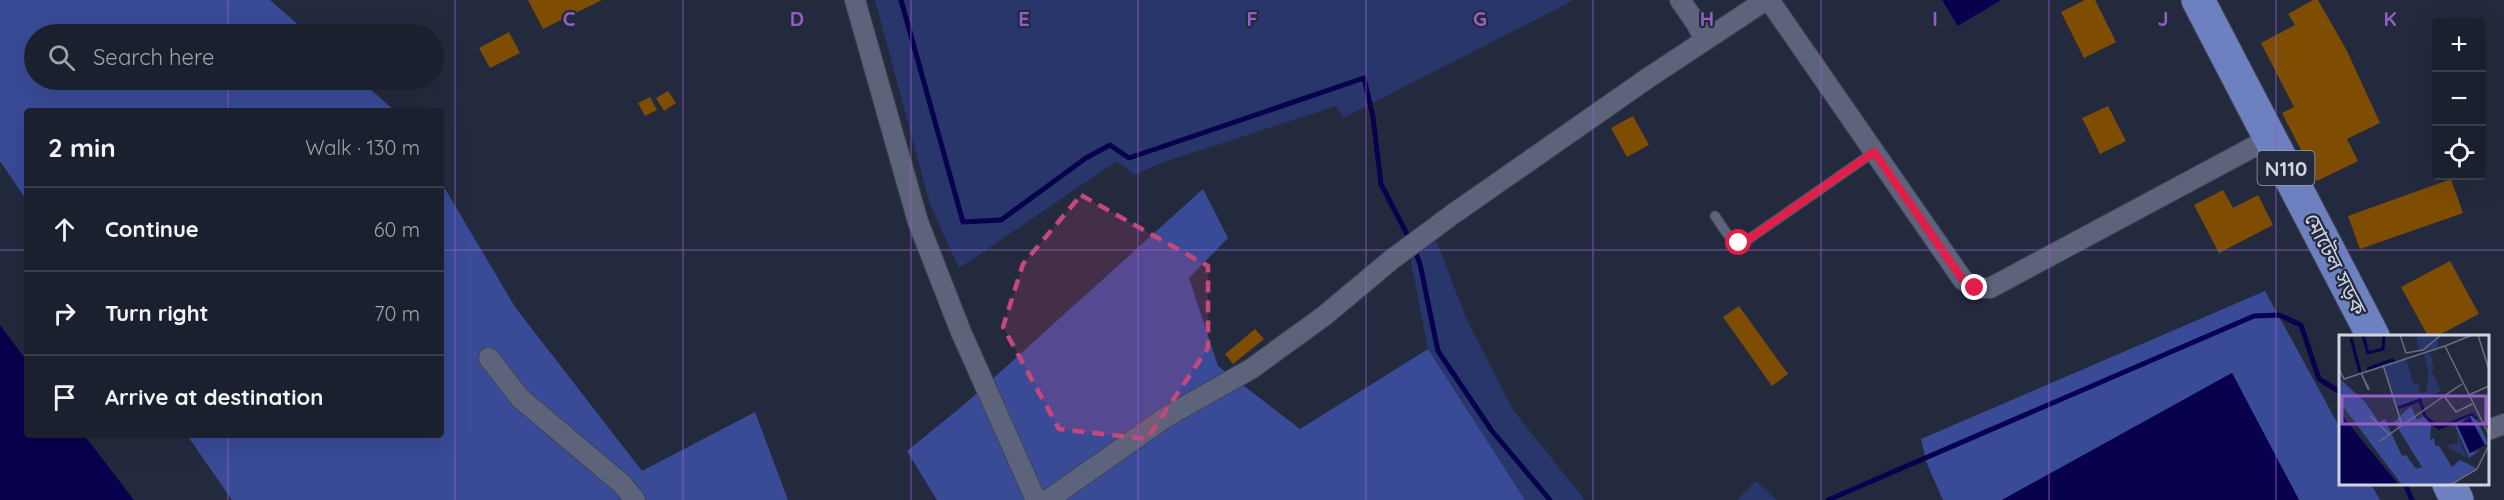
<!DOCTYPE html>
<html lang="en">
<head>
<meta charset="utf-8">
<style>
	body { margin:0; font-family:Quicksand,"Noto Sans Bengali",sans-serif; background:#282d3a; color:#f1f3f6 }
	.controls { position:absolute; right:18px; top:18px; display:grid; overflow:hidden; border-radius:6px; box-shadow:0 6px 24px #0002 }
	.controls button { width:54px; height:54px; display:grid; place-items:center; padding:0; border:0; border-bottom:2px solid #393e4a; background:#1b202e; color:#f1f3f6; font:30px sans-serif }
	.stop { position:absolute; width:18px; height:18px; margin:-14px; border:4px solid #e11d48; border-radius:50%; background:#fff }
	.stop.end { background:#e11d48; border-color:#fff; box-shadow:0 2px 6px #0008 }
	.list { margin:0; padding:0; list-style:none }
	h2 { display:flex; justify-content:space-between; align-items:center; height:78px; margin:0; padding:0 24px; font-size:26px }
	h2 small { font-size:20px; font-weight:400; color:#a0a3aa }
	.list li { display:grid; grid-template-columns:39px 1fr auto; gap:18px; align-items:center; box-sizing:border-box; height:84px; padding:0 24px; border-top:2px solid #393e4a }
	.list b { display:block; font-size:22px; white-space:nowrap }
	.list em { font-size:20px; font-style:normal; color:#a0a3aa }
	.icon { flex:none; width:33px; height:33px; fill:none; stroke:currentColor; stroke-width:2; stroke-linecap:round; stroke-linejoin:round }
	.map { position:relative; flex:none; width:2504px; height:500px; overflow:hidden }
	.search { position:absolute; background:#1b202e; box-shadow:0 6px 24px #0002; left:24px; top:24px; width:420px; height:66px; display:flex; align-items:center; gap:15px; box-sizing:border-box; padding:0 21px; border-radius:33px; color:#a0a3aa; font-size:22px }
	.panel { position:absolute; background:#1b202e; box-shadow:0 6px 24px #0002; left:24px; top:108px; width:420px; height:330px; border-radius:6px }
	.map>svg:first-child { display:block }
	.green { fill:#29366c }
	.forest { fill:#394b97 }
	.water { fill:#08014d }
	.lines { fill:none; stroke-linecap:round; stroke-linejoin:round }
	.stream { stroke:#08014d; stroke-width:5 }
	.building { fill:#7e4d02 }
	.lane-casing { stroke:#404455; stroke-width:11 }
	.street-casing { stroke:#404455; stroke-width:22 }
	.highway-casing { stroke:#404455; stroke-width:35 }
	.lane { stroke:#5c637a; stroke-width:9 }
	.street { stroke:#5c637a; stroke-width:20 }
	.highway { stroke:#6d80bf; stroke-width:33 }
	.route { stroke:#e11d48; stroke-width:8 }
	.marked { fill:#c6477c; fill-opacity:0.2; stroke:#c6477c; stroke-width:4.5; stroke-dasharray:12 8; stroke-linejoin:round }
	.grid { fill:none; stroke:#945ec9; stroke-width:1.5; stroke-opacity:0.55 }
	.labels { text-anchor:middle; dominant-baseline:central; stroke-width:4.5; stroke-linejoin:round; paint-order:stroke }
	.shield { fill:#242a3e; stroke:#9ca1b0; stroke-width:1.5 }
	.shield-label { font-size:20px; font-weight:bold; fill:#d0d4e1 }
	.street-label { font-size:21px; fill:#d0d4e1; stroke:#242a3e }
	.inset-river { fill:none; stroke:#08014d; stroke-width:3 }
	.inset-road { fill:none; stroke:#696e7f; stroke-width:1.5 }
	.view { fill:#945ec9; fill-opacity:0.15; stroke:#945ec9; stroke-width:3 }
	.inset-edge { fill:none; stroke:#d0d4e1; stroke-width:3 }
	.grid-label { font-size:20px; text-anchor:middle; font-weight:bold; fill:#945ec9; stroke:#242a3e; stroke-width:4.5; stroke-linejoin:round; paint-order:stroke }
</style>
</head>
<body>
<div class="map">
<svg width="2504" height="500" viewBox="0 0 2504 500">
	<rect width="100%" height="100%" fill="#242a3e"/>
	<!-- green -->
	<path class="green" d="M875 0H1574L1343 118 1336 106 1161 163 1134 175 1117 161 959 268 930 204Z
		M1434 235 1466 318 1513 410 1585 500H1525L1428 349 1409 252Z
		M1756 481 1777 500H1737Z"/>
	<!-- forest -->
	<path class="forest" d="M0 0H270L309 34H34V80H360L395 111H27V201L0 161Z
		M441 182 515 307 642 471 755 412 788 500H232L187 435H441Z
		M1203 189 1228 238 1189 278 1218 366 1300 429 1428 349 1525 500H937L907 451 966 403Z
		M2265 291 2340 428V484H2371L2380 500H2299L2232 373 2002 500H1943L1927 464 1921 439Z"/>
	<!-- water -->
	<path class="water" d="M1942 0H2001L1958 26Z
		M0 325 27 361V435H84L134 500H0Z
		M2232 373 2299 500H2002Z"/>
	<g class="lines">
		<!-- stream -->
		<path class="stream" d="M901 0 963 222 1001 220 1086 158 1110 145 1129 158 1364 78 1373 117 1381 184 1410 240
			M1414 248 1420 264 1438 351 1492 431 1550 500
			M2405 484 2412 500
			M1828 500 2254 316 2279 315 2301 325 2319 379 2340 392"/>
	</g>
	<!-- building -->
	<path class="building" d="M528 0H602L543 29Z
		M2085 0H2095L2116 42 2084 58 2061 12Z
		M2313 0H2318L2347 51 2380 123 2347 139 2358 161 2317 181 2282 113 2294 107 2261 43 2295 25 2288 14Z
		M509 32 520 53 490 68 479 48Z
		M668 91 676 103 664 111 656 98Z
		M650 97 657 110 645 116 638 103Z
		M2108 106 2126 141 2100 154 2082 118Z
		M1633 116 1649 145 1627 157 1611 128Z
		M2451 179 2463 213 2360 249 2348 216Z
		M2223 190 2233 208 2258 195 2273 225 2219 253 2194 205Z
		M2450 261 2479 314 2437 336H2428L2401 287Z
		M1739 306 1788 374 1772 386 1723 317Z
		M1255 329 1264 339 1233 364 1225 354Z"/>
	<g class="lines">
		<defs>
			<path id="lane" d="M1715 216C1724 228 1730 245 1746 241L1874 152"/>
			<path id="street" d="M855 0 918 222 961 332 1036 500
				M1680 0 1696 23 1705 40
				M1769 0 1963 280 1975 288H1990L2270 138
				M489 358 520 398 622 484 635 500
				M2488 430 2504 424
				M1048 500 1166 417 1251 369 1324 316 1391 260 1453 214 1648 78 1766 0"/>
			<path id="highway" d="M2198 0 2373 336
				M2449 484 2457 500"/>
		</defs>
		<!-- lane casing -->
		<use href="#lane" class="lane-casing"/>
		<!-- street casing -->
		<use href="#street" class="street-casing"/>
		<!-- highway casing -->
		<use href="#highway" class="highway-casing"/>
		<!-- lane -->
		<use href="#lane" class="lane"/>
		<!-- street -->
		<use href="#street" class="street"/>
		<!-- highway -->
		<use href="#highway" class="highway"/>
	</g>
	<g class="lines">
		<!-- route -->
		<path class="route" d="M1739 243 1746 241 1874 152 1963 280 1975 288"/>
	</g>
	<!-- marked area -->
	<path class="marked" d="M1081 195 1208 266V348L1147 439 1059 429 1003 327 1023 264Z"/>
	<!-- grid -->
	<path class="grid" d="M228 0V34M455 0V500M683 0V500M911 0V500M1138 0V500M1366 0V500M1593 0V500M1821 0V500M2049 0V500M2276 0V500M228 80V111M0 250H27M441 250H2504M228 435V500"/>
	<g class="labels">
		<!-- shield labels -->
		<rect class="shield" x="2257.5" y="151" width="57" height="34" rx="4.5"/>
		<g class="shield-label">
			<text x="2286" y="168">N110</text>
		</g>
		<!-- street labels -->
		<g class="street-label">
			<text transform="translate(2336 264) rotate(63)">মোটেল সড়ক</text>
		</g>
	</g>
	<!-- overview -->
	<g transform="translate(2339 335)">
		<rect width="150" height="150" fill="#242a3e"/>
		<path d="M77 0H100L98 14 80 16ZM91 18 95 33 92 36 102 56 58 76 45 31 67 24 75 50 79 49 81 58 87 57 90 38 85 19ZM118 96 122 109 128 123 107 111 119 108Z" fill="#29366c"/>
		<path d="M0 43 26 67 40 87 46 84 63 121 67 120 77 134 83 132 55 87 72 71 78 85 85 81 92 91 91 105 95 103 96 111H100L113 132 121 125 137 133 110 150H63L0 66ZM133 77 150 109 146 110 131 82 118 89 131 118 141 115 130 123 114 86Z" fill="#394b97"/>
		<path d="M0 76 22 104 60 150H0ZM131 82 146 110 131 118 118 90Z" fill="#08014d"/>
		<path class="inset-river" d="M24 0 29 18 44 14 45 0M12 3 21 37M28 34 53 25 56 27M59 73 81 65 86 81 100 93 133 79 138 84"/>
		<path class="inset-road" d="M61 0 67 18 84 15 102 0M139 0 150 35M106 11 133 0M106 11 150 100M44 30 63 90M0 34 5 44 106 11M23 38V40L29 54H30L23 40M123 49 105 61 117 77 133 69M130 60 150 51M31 81 50 99M41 106 105 61M111 150 138 134 150 110"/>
		<path class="view" d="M3 61H147V89H3Z"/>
		<rect width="150" height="150" class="inset-edge"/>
	</g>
	<g class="grid-label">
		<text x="569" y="26">C</text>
		<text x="797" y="26">D</text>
		<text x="1024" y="26">E</text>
		<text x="1252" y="26">F</text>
		<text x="1480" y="26">G</text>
		<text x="1707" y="26">H</text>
		<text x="1935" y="26">I</text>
		<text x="2163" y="26">J</text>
		<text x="2390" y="26">K</text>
	</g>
</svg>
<div class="controls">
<button>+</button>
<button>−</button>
<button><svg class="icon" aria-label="locate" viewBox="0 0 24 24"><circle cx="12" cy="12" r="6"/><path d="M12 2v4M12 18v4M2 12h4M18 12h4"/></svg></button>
</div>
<div class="stop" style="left:1739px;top:243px"></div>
<div class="stop end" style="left:1975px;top:288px"></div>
<div class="search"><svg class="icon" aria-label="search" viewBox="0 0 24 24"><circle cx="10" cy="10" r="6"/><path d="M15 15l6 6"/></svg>Search here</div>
<section class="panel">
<h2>2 min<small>Walk · 130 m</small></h2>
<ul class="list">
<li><svg class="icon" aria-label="ahead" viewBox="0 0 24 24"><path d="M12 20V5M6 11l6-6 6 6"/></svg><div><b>Continue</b></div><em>60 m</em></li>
<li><svg class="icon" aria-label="right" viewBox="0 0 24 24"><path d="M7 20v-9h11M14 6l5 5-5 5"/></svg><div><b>Turn right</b></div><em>70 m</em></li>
<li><svg class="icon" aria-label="arrive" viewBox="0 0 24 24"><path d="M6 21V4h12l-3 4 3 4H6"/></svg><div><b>Arrive at destination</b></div></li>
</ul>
</section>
</div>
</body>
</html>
